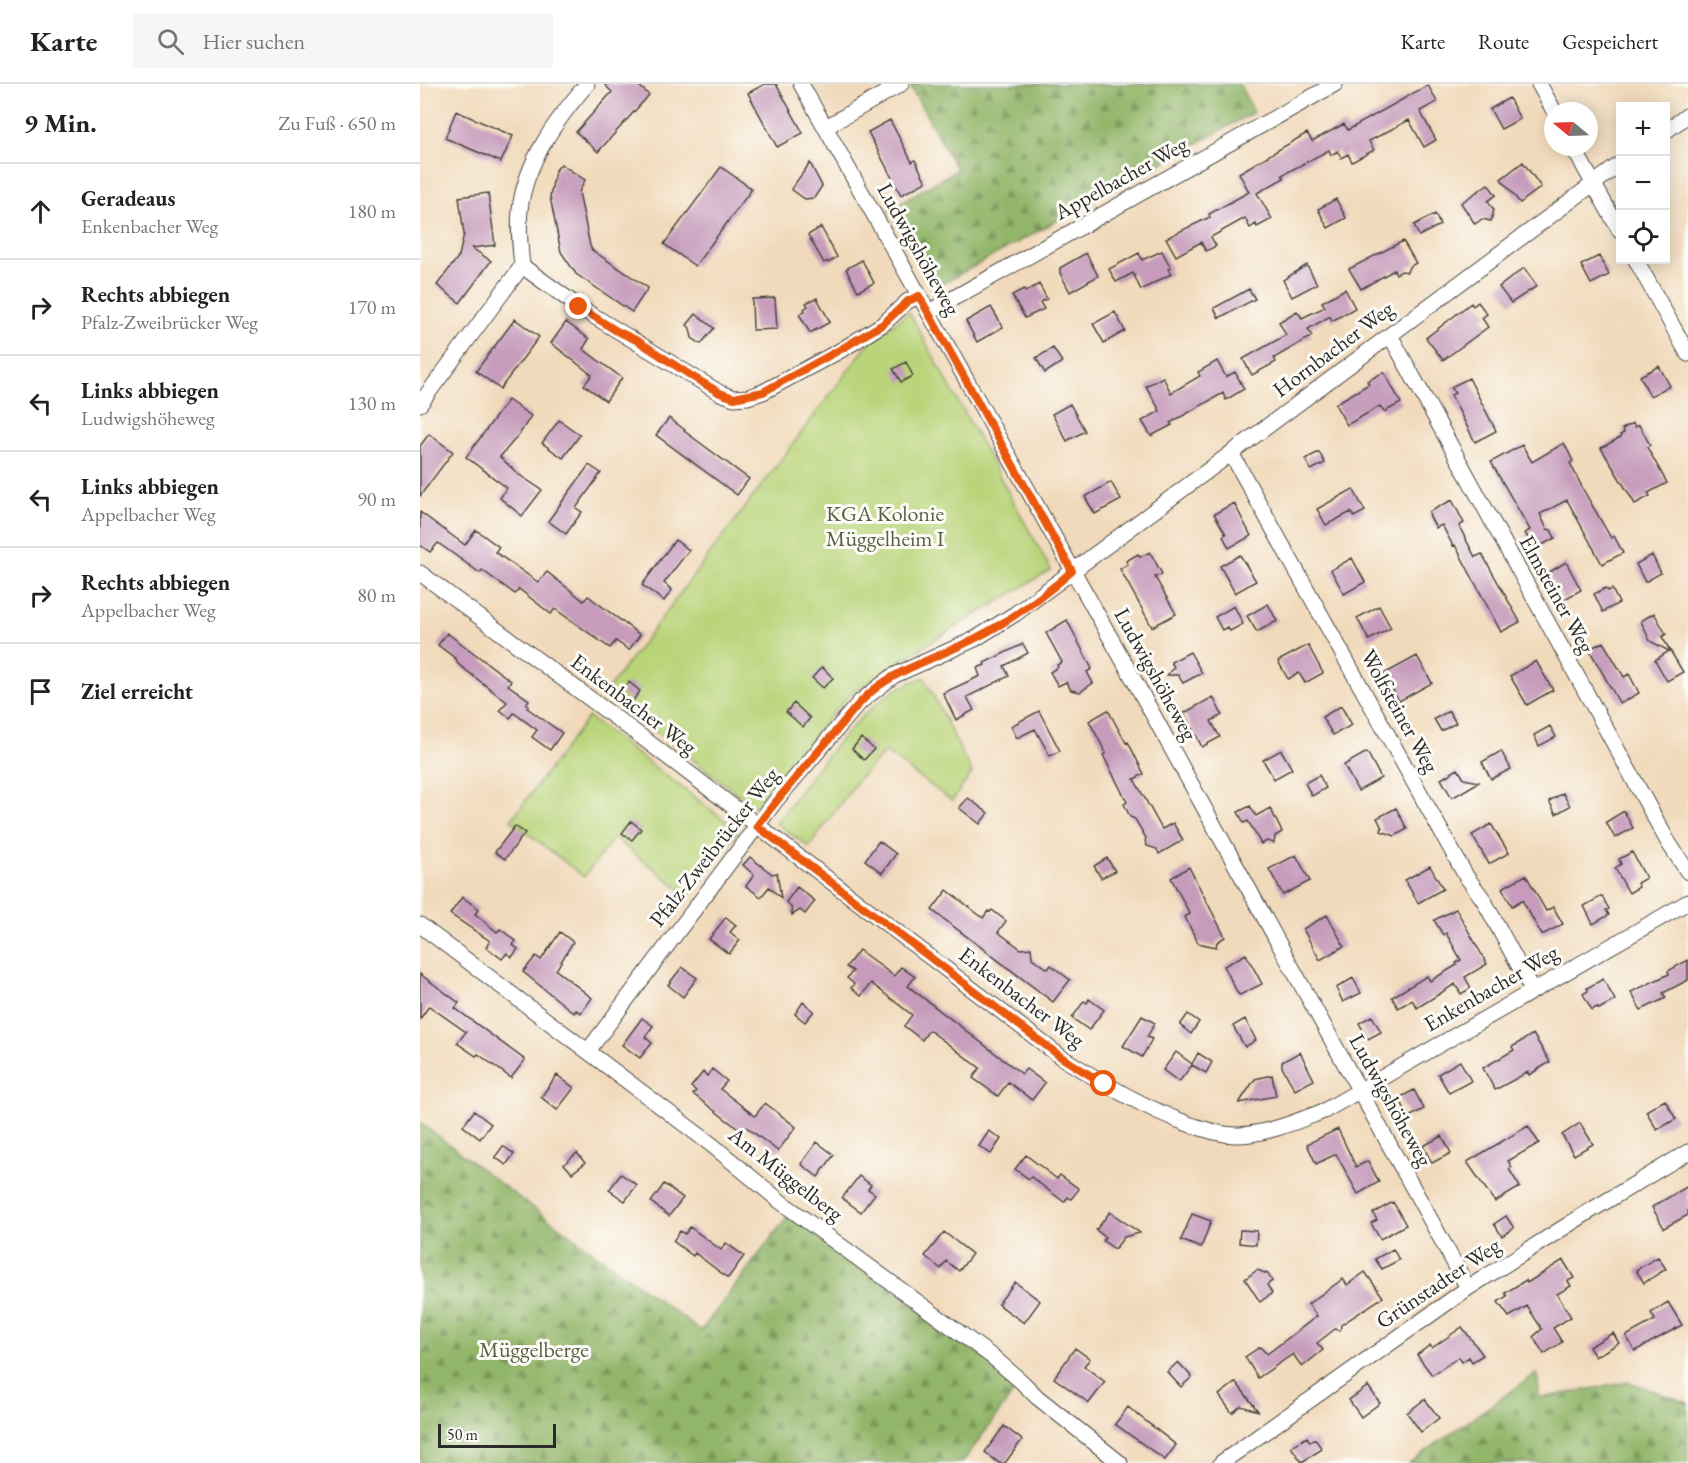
<!DOCTYPE html>
<html lang="de">
<head>
<meta charset="utf-8">
<style>
	body { margin:0; font-family:"EB Garamond",serif; background:#f6f6f6; color:#222 }
	.controls { position:absolute; right:18px; top:18px; display:grid; overflow:hidden; border-radius:0px; box-shadow:0 3px 15px #0003 }
	.controls button { width:54px; height:54px; display:grid; place-items:center; padding:0; border:0; border-bottom:2px solid #e0e0e0; background:#fff; color:#222; font:30px sans-serif }
	.compass { position:absolute; left:1124px; top:18px; width:54px; height:54px; border-radius:50%; background:#fff; box-shadow:0 3px 15px #0003; rotate:289deg }
	.scale { position:absolute; left:18px; bottom:15px; width:118px; box-sizing:border-box; padding-left:6px; border:3px solid #2b2b2b; border-top:0; font-size:16px; line-height:21px; white-space:nowrap; color:#2b2b2b; -webkit-text-stroke:4px #fdfcf7; paint-order:stroke }
	.stop { position:absolute; width:18px; height:18px; margin:-14px; border:4px solid #ea580c; border-radius:50%; background:#fff }
	.stop.end { background:#ea580c; border-color:#fff; box-shadow:0 2px 6px #0008 }
	.list { margin:0; padding:0; list-style:none }
	h2 { display:flex; justify-content:space-between; align-items:center; height:78px; margin:0; padding:0 24px; font-size:26px }
	h2 small { font-size:20px; font-weight:400; color:#767676 }
	.list li { display:grid; grid-template-columns:39px 1fr auto; gap:18px; align-items:center; box-sizing:border-box; height:96px; padding:0 24px; border-top:2px solid #e0e0e0 }
	.list b { display:block; font-size:22px; white-space:nowrap }
	.list p { margin:0; font-size:20px; white-space:nowrap; color:#767676 }
	.list em { font-size:20px; font-style:normal; color:#767676 }
	.icon { flex:none; width:33px; height:33px; fill:none; stroke:currentColor; stroke-width:2; stroke-linecap:round; stroke-linejoin:round }
	.map { position:relative; flex:none; width:1268px; height:1379px; overflow:hidden }
	header { display:flex; align-items:center; gap:36px; box-sizing:border-box; height:84px; padding:0 30px; background:#fff; border-bottom:2px solid #e0e0e0 }
	header strong { font-size:28px }
	nav { display:flex; gap:33px; margin-inline-start:auto; font-size:21px }
	.search { width:420px; height:54px; background:#f6f6f6; display:flex; align-items:center; gap:15px; box-sizing:border-box; padding:0 21px; border-radius:0px; color:#767676; font-size:22px }
	main { display:flex }
	aside { flex:1; background:#fff }
	.map>svg:first-child { display:block }
	.forest { fill:url(#forest-firs); stroke:#5e704a; stroke-width:1.5 }
	.garden { fill:#b9d479; stroke:#728052; stroke-width:1.5 }
	.building { fill:#c69bbb }
	.lines { fill:none; stroke-linecap:round; stroke-linejoin:round }
	.minor-casing { stroke:#494541; stroke-width:17 }
	.minor { stroke:#fff; stroke-width:15 }
	.route { stroke:#ea580c; stroke-width:8 }
	.labels { text-anchor:middle; dominant-baseline:central; stroke-width:6; stroke-linejoin:round; paint-order:stroke }
	.street-label { font-size:22px; fill:#2b2b2b; stroke:#fdfcf7 }
	.park-label { font-size:22px; fill:#565e42; stroke:#fdfcf7 }
</style>
</head>
<body>
<header>
<strong>Karte</strong>
<div class="search"><svg class="icon" aria-label="search" viewBox="0 0 24 24"><circle cx="10" cy="10" r="6"/><path d="M15 15l6 6"/></svg>Hier suchen</div>
<nav><a>Karte</a><a>Route</a><a>Gespeichert</a></nav>
</header>
<main>
<aside>
<h2>9 Min.<small>Zu Fuß · 650 m</small></h2>
<ul class="list">
<li><svg class="icon" aria-label="ahead" viewBox="0 0 24 24"><path d="M12 20V5M6 11l6-6 6 6"/></svg><div><b>Geradeaus</b><p>Enkenbacher Weg</p></div><em>180 m</em></li>
<li><svg class="icon" aria-label="right" viewBox="0 0 24 24"><path d="M7 20v-9h11M14 6l5 5-5 5"/></svg><div><b>Rechts abbiegen</b><p>Pfalz-Zweibrücker Weg</p></div><em>170 m</em></li>
<li><svg class="icon" aria-label="left" viewBox="0 0 24 24"><path d="M17 20v-9H6M10 6l-5 5 5 5"/></svg><div><b>Links abbiegen</b><p>Ludwigshöheweg</p></div><em>130 m</em></li>
<li><svg class="icon" aria-label="left" viewBox="0 0 24 24"><path d="M17 20v-9H6M10 6l-5 5 5 5"/></svg><div><b>Links abbiegen</b><p>Appelbacher Weg</p></div><em>90 m</em></li>
<li><svg class="icon" aria-label="right" viewBox="0 0 24 24"><path d="M7 20v-9h11M14 6l5 5-5 5"/></svg><div><b>Rechts abbiegen</b><p>Appelbacher Weg</p></div><em>80 m</em></li>
<li><svg class="icon" aria-label="arrive" viewBox="0 0 24 24"><path d="M6 21V4h12l-3 4 3 4H6"/></svg><div><b>Ziel erreicht</b></div></li>
</ul>
</aside>
<div class="map">
<svg width="1268" height="1379" viewBox="0 0 1268 1379">
	<defs>
		<pattern id="forest-firs" width="22" height="20" patternUnits="userSpaceOnUse" patternTransform="scale(1.5)"><rect width="22" height="20" fill="#92b669"/><path d="M5 1l3.5 6h-7zM16 11l3.5 6h-7z" fill="#779457"/></pattern>
	</defs>
	<rect width="100%" height="100%" fill="#fdfcf7"/>
	<filter id="ink" filterUnits="userSpaceOnUse"><feTurbulence type="fractalNoise" baseFrequency=".0167" numOctaves="2"/><feDisplacementMap in="SourceGraphic" scale="12" xChannelSelector="R" yChannelSelector="G"/><feConvolveMatrix kernelMatrix="1 2 1 2 8 2 1 2 1" color-interpolation-filters="sRGB"/></filter>
	<filter id="wash" filterUnits="userSpaceOnUse"><feTurbulence type="fractalNoise" baseFrequency=".008" numOctaves="4" result="noise"/><feDisplacementMap in="SourceGraphic" scale="24" xChannelSelector="R" yChannelSelector="G"/><feGaussianBlur stdDeviation="1.35" result="paint"/><feColorMatrix in="noise" values="0 0 0 0 0 0 0 0 0 0 0 0 0 0 0 0 0 1.4 0 .05"/><feComposite in="paint" operator="in"/></filter>
	<g filter="url(#wash)">
		<rect width="100%" height="100%" fill="#f1dabb"/>
		<!-- forest -->
		<path class="forest" d="M489 0H819L834 28 513 205 469 125 537 86Z
			M0 1038 74 1095 281 1247 370 1129 600 1300 542 1379H0Z
			M1117 1289 1120 1314 1209 1298 1268 1319V1379H989Z"/>
		<!-- garden -->
		<path class="garden" d="M489 228 631 486 530 546 434 607 412 630 335 723 185 609 449 259Z
			M504 593 552 689 532 717 465 668 440 693 389 763 356 739C390 694 424 643 470 609 480 602 493 598 504 593Z
			M168 633 319 747 269 812 194 754 164 793 91 736Z"/>
		<g id="blocks">
			<!-- building -->
			<path class="building" d="M184 0H217L229 11 178 68 156 48 192 8Z
				M345 0H356L383 49 357 63 328 9Z
				M1008 1 1017 18 1000 27 1016 56 1004 63 989 36 949 57 954 66 932 78 928 70 921 74 918 67 911 71 909 66 862 91 864 94 837 109 852 135 837 143 836 140 830 144 825 134 791 153 796 162 786 167 781 158 756 172 746 154 790 133 789 130 829 108 819 89 887 49 892 57 924 40 928 46Z
				M1089 14 1100 35 1081 45 1070 25Z
				M36 27 93 52 81 78 25 54Z
				M470 36 492 78 495 76 506 98 481 111 448 48Z
				M1103 78 1121 103 1100 119 1081 95Z
				M390 79 402 102 394 114 385 115 371 105Z
				M141 80 165 96 159 108 170 162 172 166 228 204 212 228 156 190 141 168 130 113 135 87Z
				M301 83 332 105 275 182 244 160Z
				M1068 100 1076 111 1068 117 1074 126 1071 137 1062 135 1055 140 1041 119Z
				M68 109 75 161 52 164 71 177 40 219 17 201 39 172 44 150 39 113Z
				M916 115 926 134 908 144 898 125Z
				M1015 130 1020 141 999 152 994 141Z
				M401 143 417 173 408 179 407 177 404 179 388 151Z
				M983 157 996 179 989 183 987 188 982 187 976 190 974 186 941 205 929 185Z
				M742 167 751 184 748 185 751 190 721 206 713 189 696 198 689 185 719 169 722 176Z
				M666 169 678 192 650 208 640 189V184Z
				M1179 172 1189 191 1171 200 1161 181Z
				M442 176 454 199 438 207 426 185Z
				M887 181 897 200 872 213 863 196Z
				M1104 184 1117 202 1091 219 1079 203Z
				M619 200 627 215 620 218 624 225 605 234 592 211 604 205 605 208Z
				M829 205 835 215 799 234 794 224Z
				M925 205 935 224 912 237 910 232 888 245 892 252 854 274 856 278 832 291 823 275 866 251 859 238 877 227 882 234 905 223 902 218Z
				M355 214 357 245 333 246 332 215Z
				M397 214 410 238 390 249 379 230 385 227 384 225 388 222 386 219Z
				M1058 218 1067 230 1062 234 1068 243 1023 276 1006 254 1051 219 1053 222Z
				M571 223 583 243 557 258 546 237Z
				M695 228 705 247 684 259 673 240Z
				M276 230 294 244 281 260 272 254 270 244 267 241Z
				M95 235 119 253 80 305 56 287Z
				M146 238 169 255 163 265 202 294 186 317 164 301 172 291 131 259Z
				M633 264 642 278 625 289 616 274Z
				M797 277 806 293 815 288 824 305 806 316 803 309 750 339 752 341 731 352 722 337 740 327 726 302 743 293 751 309 780 292 778 288Z
				M486 278 493 292 481 298 473 285Z
				M1239 282 1250 302 1230 312 1220 292Z
				M964 288 981 319 964 328 960 322 927 341 915 320 949 300 947 297Z
				M1049 294 1076 347 1055 358 1031 311 1035 309 1031 303Z
				M88 316 111 332 100 349 80 373 98 390 122 406 102 432 80 414 87 404 46 373Z
				M650 320 665 347 647 357 632 330Z
				M249 334 265 346 264 347 329 395 317 411 236 351Z
				M139 336 160 351 143 374 122 359Z
				M1213 339 1215 343 1219 341 1230 361 1227 363 1247 399 1228 409 1230 412 1215 420 1181 364 1201 353 1200 351 1204 349 1202 345Z
				M9 350 33 368 0 412V362Z
				M1144 359 1153 377 1150 379 1164 407 1191 454 1194 452 1203 469 1182 480 1147 416 1120 430 1127 445 1131 446 1135 454 1115 465 1105 449 1110 446 1071 378 1102 361 1112 378Z
				M899 368 905 379 891 386 885 375Z
				M169 381 181 389 156 424 162 428 146 450 128 437Z
				M691 398 701 416 675 430 665 413Z
				M933 405 945 427 934 433 931 428 906 441 897 425Z
				M1032 416 1044 439 1039 442 1055 473 1062 470 1100 538 1081 548 1035 461 1033 462 1022 441 1016 444 1010 433 1009 428Z
				M814 419 831 452 809 464 803 452 806 450 794 430Z
				M0 428 45 461 56 446 79 463 75 468 118 498 127 488 164 517 168 512 220 551 209 566 196 557 190 564 135 525 131 530 99 505 95 510 62 486 60 489 18 459 10 468 0 461Z
				M255 456 269 466 244 499 252 506 244 517 222 501Z
				M730 468 742 490 735 493 756 530 732 543 700 485 708 480 706 477 718 470 720 473Z
				M820 471 836 497 815 509 800 482Z
				M1232 471 1241 489 1225 498 1216 480Z
				M932 474 945 498 924 510 911 486Z
				M1146 478 1161 506 1143 516 1128 489Z
				M1186 504 1188 507 1192 505 1199 519 1183 528 1174 510Z
				M848 520 857 537 837 548 827 532Z
				M814 522 823 540 810 547 807 543 802 546 795 533Z
				M959 522 971 544 949 556 937 534Z
				M1234 529 1246 550 1242 553 1263 588 1247 597 1235 576 1249 567 1230 557 1221 537Z
				M647 536 672 585 667 588 673 599 660 608 651 606 646 598 638 602 630 588 638 583 637 581 642 578 626 549Z
				M27 549 91 597 88 601 109 616 106 620 109 622 107 624 142 649 130 666 112 653 117 646 94 629 90 634 80 626 87 618 38 580 36 575 18 561Z
				M1183 558 1204 593 1209 590 1219 609 1200 620 1169 565Z
				M603 560 608 569 584 582 589 592 547 613 554 626 536 636 523 609 560 592 557 584 565 581 564 579Z
				M888 561 903 589 885 599 879 589 868 595 858 577Z
				M770 568 782 589 763 599 758 591H747L754 583 751 578Z
				M997 572 1012 599 979 617 964 590Z
				M1116 577 1133 606 1107 621 1090 592Z
				M402 583 413 594 403 604 392 594Z
				M209 598 220 607 212 618 201 609Z
				M793 613 802 631 791 637 800 653 782 663 764 629Z
				M374 619 390 634 383 643 366 628Z
				M921 622 932 641 913 651 902 633Z
				M688 626 706 659 708 658 724 690 714 695 742 745 753 739 763 756 739 770 737 765 727 762 725 757 726 754 715 735 710 733 704 720 707 718 683 671 686 669 669 637Z
				M619 627 640 667 630 672 615 645 597 654 591 642Z
				M1029 627 1036 639 1021 647 1014 635Z
				M1130 642 1136 653 1119 662 1114 651Z
				M441 654 454 665 444 676 432 665Z
				M861 666 872 685 854 695 843 676Z
				M1081 667 1091 685 1071 695 1062 678Z
				M947 668 961 694 938 707 924 681Z
				M1038 685 1044 695 1059 698 1032 714 1021 695Z
				M899 691 906 704 892 712 885 699Z
				M1143 709 1150 722 1136 730 1129 717Z
				M548 714 568 729 560 740 539 724Z
				M830 722 836 732 850 724 862 748 855 752 854 759 847 757 841 760 828 737 824 739 818 728Z
				M976 724 987 745 975 752 961 747 962 744 957 734Z
				M1204 727 1213 744 1195 754 1186 738Z
				M211 737 221 745 212 756 202 749Z
				M1071 740 1089 769 1069 780 1052 751Z
				M95 742 105 749 85 775 75 768Z
				M459 757 476 770 462 789 445 776Z
				M1212 768 1226 794 1217 799 1219 803 1209 809 1195 784 1201 780 1199 775Z
				M876 771 890 797 863 811 849 785Z
				M330 773 352 790 357 789 361 814 349 803 341 813 326 802 334 791 323 781Z
				M687 774 695 787 681 794 674 782Z
				M1010 782 1023 805 998 819 985 796Z
				M769 783 805 853 797 858 796 863 778 859 765 833 770 830 751 794Z
				M1106 791 1126 827 1133 823 1143 840 1122 851 1102 816 1092 822 1082 804Z
				M377 803 395 817 385 830 380 826 372 831 371 823 366 818Z
				M527 806 563 834 568 827 570 828 572 826 586 837 578 848 601 865 611 864 612 874 628 885 631 881 650 896 633 918 512 826Z
				M1182 812 1189 825 1186 826 1189 831 1173 840 1164 822Z
				M42 813 59 825 55 830 77 848 80 845 96 857 93 861 98 865 92 873 87 869 82 875 66 863 70 857 30 830Z
				M1036 825 1067 880 1045 893 1051 904 1041 910 1035 900 997 924 992 916 978 924 972 913 1007 892 1010 897 1037 881 1036 879 1041 876 1026 849 1023 851 1014 836Z
				M907 831 924 862 900 876 883 845Z
				M306 833 316 841 310 848 320 856 309 870 289 855Z
				M140 848 153 858 136 886 172 914 161 929 156 926 154 929 103 888 116 872 121 876Z
				M439 866 474 892 481 883 495 893 488 902 602 990 606 985 625 999 612 1016 588 998 578 1012 553 994 560 984 509 946 502 956 484 942 492 931 451 899 441 912 431 904 434 900 427 894 433 887 426 883Z
				M826 870 842 900 820 911 818 910 804 882Z
				M1268 876V896L1243 909 1246 914 1221 926 1211 908 1249 890 1248 887Z
				M262 883 277 894 263 913 248 901Z
				M0 890 39 919 35 924 105 976 91 994 58 970 56 972 37 959 46 948 9 922 0 935Z
				M933 894 941 909 923 918 916 904Z
				M1183 895 1195 916 1179 925 1177 923 1172 926 1163 910 1168 907 1167 904Z
				M669 915 684 926 669 946 652 934 664 917 667 919Z
				M383 918 394 927 385 938 375 930Z
				M768 930 779 938 771 950 760 941Z
				M722 932 735 939 727 953 732 955 722 973 703 962Z
				M952 932 961 948 948 955 939 939Z
				M222 934 233 942 225 953 232 959 220 974 202 961Z
				M825 935 836 956 825 963 813 942Z
				M1113 950 1130 978 1109 991 1108 988 1075 1006 1063 984 1094 966 1092 963Z
				M756 968 772 980 778 969 792 978 786 989 772 981 759 998 743 986Z
				M880 968 894 996 875 1006 862 983V978Z
				M1040 977 1051 997 1029 1009 1018 990Z
				M292 985 307 997 300 1005 335 1032 345 1019 376 1043 358 1067 325 1042 321 1047 273 1010 276 1007 271 1003 283 988 287 992Z
				M137 991 154 1004 137 1026 121 1013Z
				M852 991 856 1012 819 1019 835 995Z
				M994 1006 1004 1025 989 1033 979 1014Z
				M1245 1016 1256 1035 1237 1046 1226 1027Z
				M54 1027 71 1040 60 1055 43 1042Z
				M1160 1039 1173 1060 1154 1071 1142 1051Z
				M1108 1042 1119 1059 1088 1077 1092 1083 1089 1085 1100 1103 1075 1118 1047 1078Z
				M918 1045 936 1083 948 1077 959 1098 938 1110 916 1070 896 1080 887 1060Z
				M569 1047 581 1055 571 1070 559 1062Z
				M1022 1052 1031 1069 1012 1079 1003 1062Z
				M397 1058 414 1071 398 1093 381 1080Z
				M83 1062 94 1070 86 1081 75 1073Z
				M157 1069 165 1079 152 1089 144 1080Z
				M606 1071 637 1095 640 1091 659 1105 651 1115 648 1113 644 1118 611 1093 609 1095 595 1085Z
				M201 1090 217 1101 205 1117 189 1106Z
				M439 1092 451 1101 448 1105 455 1110 441 1128 422 1114Z
				M244 1100 263 1114 249 1132 231 1118Z
				M1268 1102V1131L1244 1144 1232 1123Z
				M973 1118 986 1141 960 1155 951 1139 957 1136 953 1129Z
				M690 1128 720 1149 704 1153 695 1165 683 1157 685 1153 676 1146Z
				M772 1130 791 1137 781 1164 761 1156Z
				M1086 1132 1094 1144 1082 1152 1074 1140Z
				M270 1143 301 1166 306 1159 324 1172 308 1194 275 1169 273 1172 253 1157 260 1147 265 1150Z
				M820 1146 837 1147 836 1161 819 1159Z
				M524 1148 552 1170 539 1187 526 1177 521 1185 505 1172Z
				M973 1165 979 1176 962 1185 955 1175Z
				M1238 1173 1246 1185 1224 1199 1216 1186Z
				M1143 1176 1154 1194 1148 1197 1151 1202 1137 1210 1151 1233 1133 1244 1142 1258 1124 1270 1113 1253 1122 1245 1107 1222 1089 1233 1078 1218 1087 1212 1085 1209 1106 1196 1107 1199Z
				M837 1186 848 1190 852 1197 847 1201 852 1209 840 1218 825 1195Z
				M945 1188 963 1213 921 1241 920 1247 915 1245 897 1259 903 1266 882 1283 873 1270 838 1294 825 1273 840 1263 847 1270 897 1232 888 1220 923 1195 927 1201Z
				M595 1198 620 1217 604 1239 578 1220Z
				M1248 1218 1262 1241 1215 1267 1206 1252 1235 1236 1231 1229Z
				M1042 1243 1063 1271 1052 1278 1049 1273 1042 1278 1039 1273 1012 1291 997 1271 1010 1261 1012 1264Z
				M1193 1249 1199 1259 1175 1273 1169 1263Z
				M655 1264 670 1275 664 1282 685 1298 669 1319 634 1294Z
				M758 1278 772 1293 761 1303 747 1288Z
				M816 1298 838 1327 821 1322 812 1329 799 1311Z
				M948 1302 960 1319 941 1333 929 1316Z
				M1005 1315 1019 1334 1001 1348 987 1329Z
				M708 1323 756 1361 745 1376 695 1340Z
				M584 1342 602 1356 585 1379H579L565 1368Z
				M887 1353 890 1358 895 1355 902 1365 882 1378 871 1363Z"/>
		</g>
	</g>
	<g filter="url(#ink)">
		<use href="#blocks" fill-opacity="0" stroke="#494541" stroke-width="1.5"/>
		<g class="lines">
			<defs>
				<path id="minor" d="M381 0 709 587 1048 1204
					M1119 0 1134 27
					M406 43 481 0
					M1246 47 1268 31
					M1153 63 1200 147
					M1216 176 1268 270
					M102 182 159 223 300 309 314 314 328 313 343 308 423 265 463 240 488 217 499 212
					M509 228 915 0
					M970 251 1248 758 1268 788
					M0 320 102 182C100 163 98 145 100 126 105 78 137 35 167 0
					M811 369 1046 792 1063 815 1112 906
					M0 489 223 654 641 973C683 999 724 1024 771 1041 787 1046 804 1052 820 1051 850 1049 877 1037 904 1027L1268 818
					M0 841 292 1061 361 1118 574 1274 602 1298 617 1313 700 1379
					M168 967 357 715 440 618 473 592 555 555 595 530 1200 80
					M801 1379 1048 1204 1170 1127 1268 1068"/>
			</defs>
			<!-- minor casing -->
			<use href="#minor" class="minor-casing"/>
			<!-- minor -->
			<use href="#minor" class="minor"/>
		</g>
	</g>
	<g class="lines" filter="url(#ink)">
		<!-- route -->
		<path class="route" d="M159 223 195 246 218 257 273 293 300 309 314 314 343 308 423 264 463 240 488 217 499 212 652 487C623 513 589 537 554 555 523 571 489 581 460 601 440 615 426 636 410 654 385 683 360 711 337 742L641 973 684 1000"/>
	</g>
	<g class="labels">
		<!-- street labels -->
		<g class="street-label">
			<text transform="translate(701 94) rotate(-29)">Appelbacher Weg</text>
			<text transform="translate(499 165) rotate(61)">Ludwigshöheweg</text>
			<text transform="translate(913 265) rotate(-37)">Hornbacher Weg</text>
			<text transform="translate(1137 510) rotate(61)">Elmsteiner Weg</text>
			<text transform="translate(736 590) rotate(61)">Ludwigshöheweg</text>
			<text transform="translate(214 620) rotate(37)">Enkenbacher Weg</text>
			<text transform="translate(980 627) rotate(61)">Wolfsteiner Weg</text>
			<text transform="translate(294 763) rotate(-52)">Pfalz-Zweibrücker Weg</text>
			<text transform="translate(1071 904) rotate(-30)">Enkenbacher Weg</text>
			<text transform="translate(602 913) rotate(37)">Enkenbacher Weg</text>
			<text transform="translate(971 1016) rotate(61)">Ludwigshöheweg</text>
			<text transform="translate(366 1090) rotate(38)">Am Müggelberg</text>
			<text transform="translate(1018 1199) rotate(-34)">Grünstadter Weg</text>
		</g>
		<!-- park labels -->
		<g class="park-label">
			<text x="465" y="429">KGA Kolonie<tspan x="465" dy="25">Müggelheim I</tspan></text>
			<text x="114" y="1265">Müggelberge</text>
		</g>
	</g>
</svg>
<div class="controls">
<button>+</button>
<button>−</button>
<button><svg class="icon" aria-label="locate" viewBox="0 0 24 24"><circle cx="12" cy="12" r="6"/><path d="M12 2v4M12 18v4M2 12h4M18 12h4"/></svg></button>
</div>
<svg class="compass" viewBox="-18 -18 36 36"><path d="M0-13l5 13h-10z" fill="#e53935"/><path d="M0 13l5-13h-10z" fill="#767676"/></svg>
<div class="scale">50 m</div>
<div class="stop" style="left:684px;top:1000px"></div>
<div class="stop end" style="left:159px;top:223px"></div>
</div>
</main>
</body>
</html>
